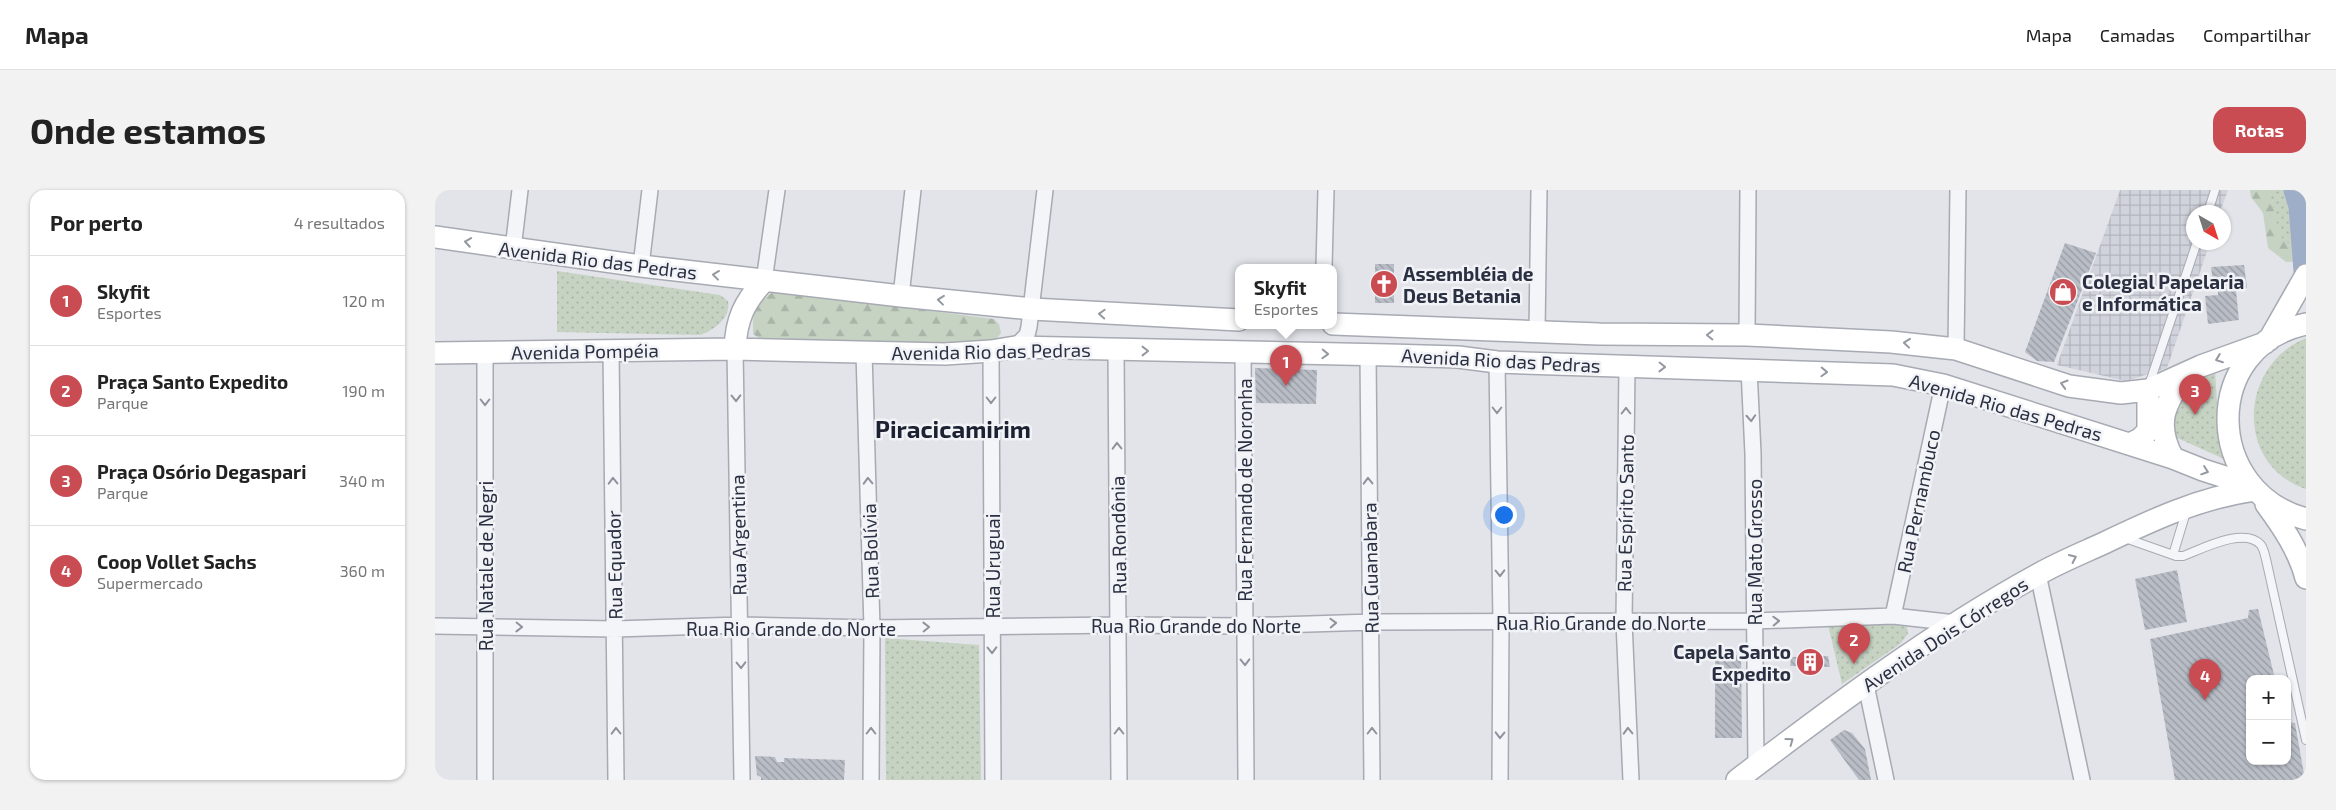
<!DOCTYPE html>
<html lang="pt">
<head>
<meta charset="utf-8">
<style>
	body { margin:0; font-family:"Exo 2",sans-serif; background:#f2f2f2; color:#222 }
	.controls { position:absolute; right:15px; bottom:15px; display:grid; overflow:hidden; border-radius:10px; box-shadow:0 1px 4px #0004 }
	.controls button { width:45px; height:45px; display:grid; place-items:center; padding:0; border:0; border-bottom:1px solid #e0e0e0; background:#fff; color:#222; font:25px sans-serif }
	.compass { position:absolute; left:1751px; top:15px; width:45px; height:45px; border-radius:50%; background:#fff; box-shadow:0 1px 4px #0004; rotate:141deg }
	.you { position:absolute; left:1068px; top:324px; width:18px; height:18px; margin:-12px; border:4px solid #fff; border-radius:50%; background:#1a73e8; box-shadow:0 0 0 8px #1a73e833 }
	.badge { display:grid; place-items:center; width:32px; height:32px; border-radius:50%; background:#c94c53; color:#fff; font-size:16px; font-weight:700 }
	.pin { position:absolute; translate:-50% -41px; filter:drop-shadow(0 1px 2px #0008) }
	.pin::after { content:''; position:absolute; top:26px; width:18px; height:15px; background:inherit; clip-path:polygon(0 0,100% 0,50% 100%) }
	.popup { position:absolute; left:800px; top:74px; width:102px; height:65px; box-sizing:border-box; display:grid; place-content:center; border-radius:10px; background:#fff; filter:drop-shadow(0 1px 4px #0005); font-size:16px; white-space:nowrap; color:#767676 }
	.popup b { font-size:19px; color:#222 }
	.popup::after { content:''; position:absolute; left:50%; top:100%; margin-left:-10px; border:10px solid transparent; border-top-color:#fff }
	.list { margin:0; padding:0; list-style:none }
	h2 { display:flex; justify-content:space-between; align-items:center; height:65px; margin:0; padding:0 20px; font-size:21px }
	h2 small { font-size:16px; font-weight:400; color:#767676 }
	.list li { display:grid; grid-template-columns:32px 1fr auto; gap:15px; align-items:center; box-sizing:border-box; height:90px; padding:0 20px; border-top:1px solid #e0e0e0 }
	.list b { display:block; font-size:19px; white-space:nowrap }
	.list p { margin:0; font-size:16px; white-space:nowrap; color:#767676 }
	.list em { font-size:16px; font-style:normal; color:#767676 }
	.map { position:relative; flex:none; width:1871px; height:590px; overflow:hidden; border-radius:15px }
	header { display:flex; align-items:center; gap:30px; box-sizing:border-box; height:70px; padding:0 25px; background:#fff; border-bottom:1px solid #e0e0e0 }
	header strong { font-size:24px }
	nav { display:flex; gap:28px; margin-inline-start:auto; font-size:18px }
	.intro { display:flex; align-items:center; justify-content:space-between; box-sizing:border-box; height:120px; padding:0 30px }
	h1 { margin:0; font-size:35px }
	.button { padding:12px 22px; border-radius:15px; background:#c94c53; color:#fff; font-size:18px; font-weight:700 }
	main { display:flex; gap:30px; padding:0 30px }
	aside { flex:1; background:#fff; border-radius:15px; box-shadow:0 1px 4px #0004 }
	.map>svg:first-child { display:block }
	.industrial { fill:url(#industrial-grid) }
	.forest { fill:url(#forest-firs) }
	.park { fill:url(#park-dots) }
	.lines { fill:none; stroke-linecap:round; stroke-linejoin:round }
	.river { stroke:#9eaec8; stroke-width:25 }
	.building { fill:url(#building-back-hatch) }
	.lane-casing { stroke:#a7aab3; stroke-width:10 }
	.street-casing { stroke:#a7aab3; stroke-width:18 }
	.secondary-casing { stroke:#a7aab3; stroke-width:24 }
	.lane { stroke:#f4f5f8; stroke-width:8 }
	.street { stroke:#f4f5f8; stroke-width:15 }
	.secondary { stroke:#fff; stroke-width:21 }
	.oneway { stroke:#9498a0 }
	.oneway2 { stroke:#8f929c }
	.labels { text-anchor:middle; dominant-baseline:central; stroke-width:5; stroke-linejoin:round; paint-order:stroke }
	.street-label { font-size:19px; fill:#2a3041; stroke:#f1f3f7 }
	.poi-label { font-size:19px; font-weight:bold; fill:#2a3041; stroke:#f1f3f7; text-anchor:start }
	.district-label { font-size:24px; font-weight:bold; fill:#1d2232; stroke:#f1f3f7 }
</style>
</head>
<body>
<header>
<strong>Mapa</strong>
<nav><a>Mapa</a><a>Camadas</a><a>Compartilhar</a></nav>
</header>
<div class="intro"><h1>Onde estamos</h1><a class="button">Rotas</a></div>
<main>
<aside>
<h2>Por perto<small>4 resultados</small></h2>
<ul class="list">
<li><span class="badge">1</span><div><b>Skyfit</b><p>Esportes</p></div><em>120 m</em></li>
<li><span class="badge">2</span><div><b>Praça Santo Expedito</b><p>Parque</p></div><em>190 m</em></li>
<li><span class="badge">3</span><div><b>Praça Osório Degaspari</b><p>Parque</p></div><em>340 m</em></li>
<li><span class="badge">4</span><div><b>Coop Vollet Sachs</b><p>Supermercado</p></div><em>360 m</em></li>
</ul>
</aside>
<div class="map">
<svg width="1871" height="590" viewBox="0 0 1871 590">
	<defs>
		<pattern id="industrial-grid" width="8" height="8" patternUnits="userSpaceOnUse" patternTransform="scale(1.25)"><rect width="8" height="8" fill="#d0d3db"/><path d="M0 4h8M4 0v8" fill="none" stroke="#b3b5bd"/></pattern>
		<pattern id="forest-firs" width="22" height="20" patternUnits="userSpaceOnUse" patternTransform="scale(1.25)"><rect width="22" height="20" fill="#c6d3c3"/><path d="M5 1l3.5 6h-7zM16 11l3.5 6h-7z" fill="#aab5a9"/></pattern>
		<pattern id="park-dots" width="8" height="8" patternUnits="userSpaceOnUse" patternTransform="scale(1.25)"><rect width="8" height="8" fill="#c6d3c3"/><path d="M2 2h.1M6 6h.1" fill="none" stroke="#aab5a9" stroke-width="1.8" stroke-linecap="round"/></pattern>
		<pattern id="building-back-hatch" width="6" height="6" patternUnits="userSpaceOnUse" patternTransform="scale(1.25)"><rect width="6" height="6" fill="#b9bdc6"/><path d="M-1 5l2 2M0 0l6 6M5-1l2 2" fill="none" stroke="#979aa2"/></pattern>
	</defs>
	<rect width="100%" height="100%" fill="#e2e4e9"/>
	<!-- industrial -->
	<path class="industrial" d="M1685 0H1793L1785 22H1758V52L1775 53 1732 178 1691 191 1622 175Z"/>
	<!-- forest -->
	<path class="forest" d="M1815 0H1871V71L1851 72 1833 58 1828 23 1816 7Z
		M339 101 559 129 564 134 566 143 560 151 545 154 327 150 318 144C318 118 318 117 339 101Z"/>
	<!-- park -->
	<path class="park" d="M1834 0H1856L1862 21 1864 50 1857 56 1845 46Z
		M122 81 285 105 293 111C296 128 279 140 265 145L122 142Z
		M1871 148V299C1799 275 1804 175 1871 148Z
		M1780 179 1783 230 1789 269 1738 246 1739 219 1759 192Z
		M1464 434 1472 437 1473 444 1465 454 1407 494 1393 435Z
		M450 448 544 455 546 590H451Z"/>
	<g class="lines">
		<!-- river -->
		<path class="river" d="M1861 0 1866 16 1871 81"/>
	</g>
	<!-- building -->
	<path class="building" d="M1630 53 1661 63 1619 172 1602 171 1590 162Z
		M940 74H959V113H940Z
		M1809 75 1812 98 1801 101 1804 130 1773 134 1770 106 1783 105V99L1801 97V95L1783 97 1779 100 1776 77Z
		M820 178 882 180 881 214 821 213Z
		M1742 380 1752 432 1710 440 1700 389Z
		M1823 419 1840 489H1815V571H1852V532L1860 533 1870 590H1740L1715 449 1813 428 1814 420Z
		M1306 465 1307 548H1280V466Z
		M1393 466 1395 477 1355 476 1356 467Z
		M1409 540 1417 543 1430 559 1436 590H1424L1395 550Z
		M320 566 340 567 342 572H349V568L410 570 409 590H326V587L322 585Z"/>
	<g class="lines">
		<defs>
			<path id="lane" d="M1773 22 1780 0
				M1714 195 1762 52
				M1690 348 1741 366H1748C1767 359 1810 336 1826 355 1830 361 1831 370 1833 378L1871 550
				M1738 365 1751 322"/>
			<path id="street" d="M78 59 85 0
				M206 76 215 0
				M889 77 891 0
				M329 91 342 0
				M466 106 478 0
				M1102 141 1104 0
				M1312 145 1313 0
				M580 157 592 145 594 137 610 0
				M300 159 307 590
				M1521 159 1523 0
				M681 160 684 590
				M176 161 181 590
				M556 161 558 590
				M808 161 811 590
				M429 162 437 438 436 590
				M933 165C933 307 937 448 937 590
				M1062 172 1066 432 1065 590
				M1192 176 1189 432 1196 590
				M1314 179 1318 264 1321 575
				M1603 384 1647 590
				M1458 426 1508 195
				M0 436 180 439 305 435 437 438 684 435 809 436 937 432 1319 431 1458 426 1521 433
				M1431 495 1451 590
				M50 590V163"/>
			<path id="secondary" d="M0 47 206 76 466 106 597 119 804 130
				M898 134 1164 144 1312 145 1456 152 1521 159 1634 196 1686 203 1713 200 1766 176 1830 153
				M1871 134C1766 156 1768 302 1871 329
				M1834 150 1871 85
				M300 159C301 130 309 112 329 91
				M0 163 300 159 510 164 556 161 580 157 954 165 1023 167 1062 172 1458 185 1508 195 1738 268 1768 280 1815 295
				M1695 254 1705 249 1713 241V200
				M1738 268C1719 233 1730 213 1751 184
				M1831 314C1848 337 1864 361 1871 388
				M1302 590C1398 517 1496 443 1602 385 1623 373 1645 364 1667 354 1717 330 1764 308 1819 300"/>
		</defs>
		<!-- lane casing -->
		<use href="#lane" class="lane-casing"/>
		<!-- street casing -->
		<use href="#street" class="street-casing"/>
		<!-- secondary casing -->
		<use href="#secondary" class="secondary-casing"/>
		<!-- lane -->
		<use href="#lane" class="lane"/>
		<!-- street -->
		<use href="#street" class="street"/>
		<!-- secondary -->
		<use href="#secondary" class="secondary"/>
	</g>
	<!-- one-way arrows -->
	<defs><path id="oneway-chevron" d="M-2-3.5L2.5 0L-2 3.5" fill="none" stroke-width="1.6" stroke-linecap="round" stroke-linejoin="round" transform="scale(1.25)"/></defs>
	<g class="oneway">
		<use href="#oneway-chevron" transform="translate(33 52) rotate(-171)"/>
		<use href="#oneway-chevron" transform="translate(281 85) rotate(-173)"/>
		<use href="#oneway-chevron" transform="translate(506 110) rotate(-174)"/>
		<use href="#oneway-chevron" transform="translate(667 124) rotate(-177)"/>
		<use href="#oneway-chevron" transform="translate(1275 145) rotate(-179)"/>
		<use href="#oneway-chevron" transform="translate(1472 153) rotate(-174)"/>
		<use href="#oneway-chevron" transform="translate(710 161)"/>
		<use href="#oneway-chevron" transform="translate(890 164) rotate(2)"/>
		<use href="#oneway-chevron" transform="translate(1784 169) rotate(159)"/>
		<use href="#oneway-chevron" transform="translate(1227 177) rotate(1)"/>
		<use href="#oneway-chevron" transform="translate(1389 182) rotate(2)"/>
		<use href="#oneway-chevron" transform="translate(1629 194) rotate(-164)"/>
		<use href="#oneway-chevron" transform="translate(1770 281) rotate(19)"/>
		<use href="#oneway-chevron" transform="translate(1638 368) rotate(-25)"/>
		<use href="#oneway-chevron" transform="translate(1355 551) rotate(-36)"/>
	</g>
	<g class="oneway2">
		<use href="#oneway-chevron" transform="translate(301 208) rotate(89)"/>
		<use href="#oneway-chevron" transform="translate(556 210) rotate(90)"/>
		<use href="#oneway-chevron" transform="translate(50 212) rotate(90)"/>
		<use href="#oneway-chevron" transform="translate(1062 220) rotate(90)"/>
		<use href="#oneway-chevron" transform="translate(1191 221) rotate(-90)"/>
		<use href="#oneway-chevron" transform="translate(1316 228) rotate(87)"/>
		<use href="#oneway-chevron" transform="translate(682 256) rotate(-91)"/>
		<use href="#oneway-chevron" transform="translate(178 291) rotate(-91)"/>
		<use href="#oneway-chevron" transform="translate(433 291) rotate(-92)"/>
		<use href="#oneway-chevron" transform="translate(933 291) rotate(-91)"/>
		<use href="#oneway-chevron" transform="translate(1065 383) rotate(89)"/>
		<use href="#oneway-chevron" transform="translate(1341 431) rotate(-2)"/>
		<use href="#oneway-chevron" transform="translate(898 433) rotate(-2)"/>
		<use href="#oneway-chevron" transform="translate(84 437) rotate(1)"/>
		<use href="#oneway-chevron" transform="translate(491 437) rotate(-1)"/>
		<use href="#oneway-chevron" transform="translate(557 460) rotate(89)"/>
		<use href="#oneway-chevron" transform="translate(810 472) rotate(89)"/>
		<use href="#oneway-chevron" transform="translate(306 475) rotate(89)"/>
		<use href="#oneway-chevron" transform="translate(181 541) rotate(-91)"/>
		<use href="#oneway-chevron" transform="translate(436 541) rotate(-90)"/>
		<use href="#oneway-chevron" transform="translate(684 541) rotate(-90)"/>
		<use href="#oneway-chevron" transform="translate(937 541) rotate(-90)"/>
		<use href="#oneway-chevron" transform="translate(1193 541) rotate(-92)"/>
		<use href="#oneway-chevron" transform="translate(1065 545) rotate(91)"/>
	</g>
	<!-- icons -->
	<defs>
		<symbol id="church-disc" viewBox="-11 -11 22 22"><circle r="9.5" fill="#c94c53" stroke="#f1f3f7"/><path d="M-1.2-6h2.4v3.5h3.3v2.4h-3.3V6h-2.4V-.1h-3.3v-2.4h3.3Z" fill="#fff"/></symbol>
		<symbol id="shop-disc" viewBox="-11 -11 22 22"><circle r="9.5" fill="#c94c53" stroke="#f1f3f7"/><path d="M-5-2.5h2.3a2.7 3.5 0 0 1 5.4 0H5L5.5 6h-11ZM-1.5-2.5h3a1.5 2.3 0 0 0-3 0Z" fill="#fff"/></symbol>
		<symbol id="building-disc" viewBox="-11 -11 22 22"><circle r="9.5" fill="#c94c53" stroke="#f1f3f7"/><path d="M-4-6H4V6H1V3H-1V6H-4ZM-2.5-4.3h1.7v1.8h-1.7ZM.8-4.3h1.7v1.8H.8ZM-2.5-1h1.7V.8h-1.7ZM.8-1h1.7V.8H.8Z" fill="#fff"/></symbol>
	</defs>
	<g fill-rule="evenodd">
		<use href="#church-disc" x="933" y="78" width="32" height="32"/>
		<use href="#shop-disc" x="1612" y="86" width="32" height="32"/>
		<use href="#building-disc" x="1359" y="456" width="32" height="32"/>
	</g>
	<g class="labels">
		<!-- street labels -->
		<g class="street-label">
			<text transform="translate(163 70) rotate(7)">Avenida Rio das Pedras</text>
			<text transform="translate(150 161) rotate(-1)">Avenida Pompéia</text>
			<text transform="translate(556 161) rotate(-1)">Avenida Rio das Pedras</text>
			<text transform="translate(1066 170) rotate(3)">Avenida Rio das Pedras</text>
			<text transform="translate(1571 217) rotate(16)">Avenida Rio das Pedras</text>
			<text transform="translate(809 300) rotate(-90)">Rua Fernando de Noronha</text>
			<text transform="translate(1483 311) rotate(-78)">Rua Pernambuco</text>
			<text transform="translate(1190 323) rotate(-89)">Rua Espírito Santo</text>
			<text transform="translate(303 345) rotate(-91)">Rua Argentina</text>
			<text transform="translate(683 345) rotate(-91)">Rua Rondônia</text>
			<text transform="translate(435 361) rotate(-92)">Rua Bolívia</text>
			<text transform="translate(1319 362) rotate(-90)">Rua Mato Grosso</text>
			<text transform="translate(179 375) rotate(-91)">Rua Equador</text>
			<text transform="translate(50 376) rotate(-90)">Rua Natale de Negri</text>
			<text transform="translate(557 376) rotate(-90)">Rua Uruguai</text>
			<text transform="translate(935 378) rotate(-91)">Rua Guanabara</text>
			<text x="1166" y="432">Rua Rio Grande do Norte</text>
			<text x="761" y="435">Rua Rio Grande do Norte</text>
			<text x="356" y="438">Rua Rio Grande do Norte</text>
			<text transform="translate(1510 444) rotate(-33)">Avenida Dois Córregos</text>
		</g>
		<!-- poi labels -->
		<g class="poi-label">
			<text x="968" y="83">Assembléia de<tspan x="968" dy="22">Deus Betania</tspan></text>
			<text x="1647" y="91">Colegial Papelaria<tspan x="1647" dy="22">e Informática</tspan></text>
			<text x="1356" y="461" text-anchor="end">Capela Santo<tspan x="1356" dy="22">Expedito</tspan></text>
		</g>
		<!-- district labels -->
		<g class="district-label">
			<text x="518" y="238">Piracicamirim</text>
		</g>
	</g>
</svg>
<div class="controls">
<button>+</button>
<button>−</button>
</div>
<svg class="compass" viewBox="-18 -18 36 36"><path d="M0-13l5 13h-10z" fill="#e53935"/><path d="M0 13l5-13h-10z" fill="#767676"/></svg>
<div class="you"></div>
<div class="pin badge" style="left:851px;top:196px">1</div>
<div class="popup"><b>Skyfit</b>Esportes</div>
<div class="pin badge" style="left:1419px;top:474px">2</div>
<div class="pin badge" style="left:1760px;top:225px">3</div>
<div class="pin badge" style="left:1770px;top:510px">4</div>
</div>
</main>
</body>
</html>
